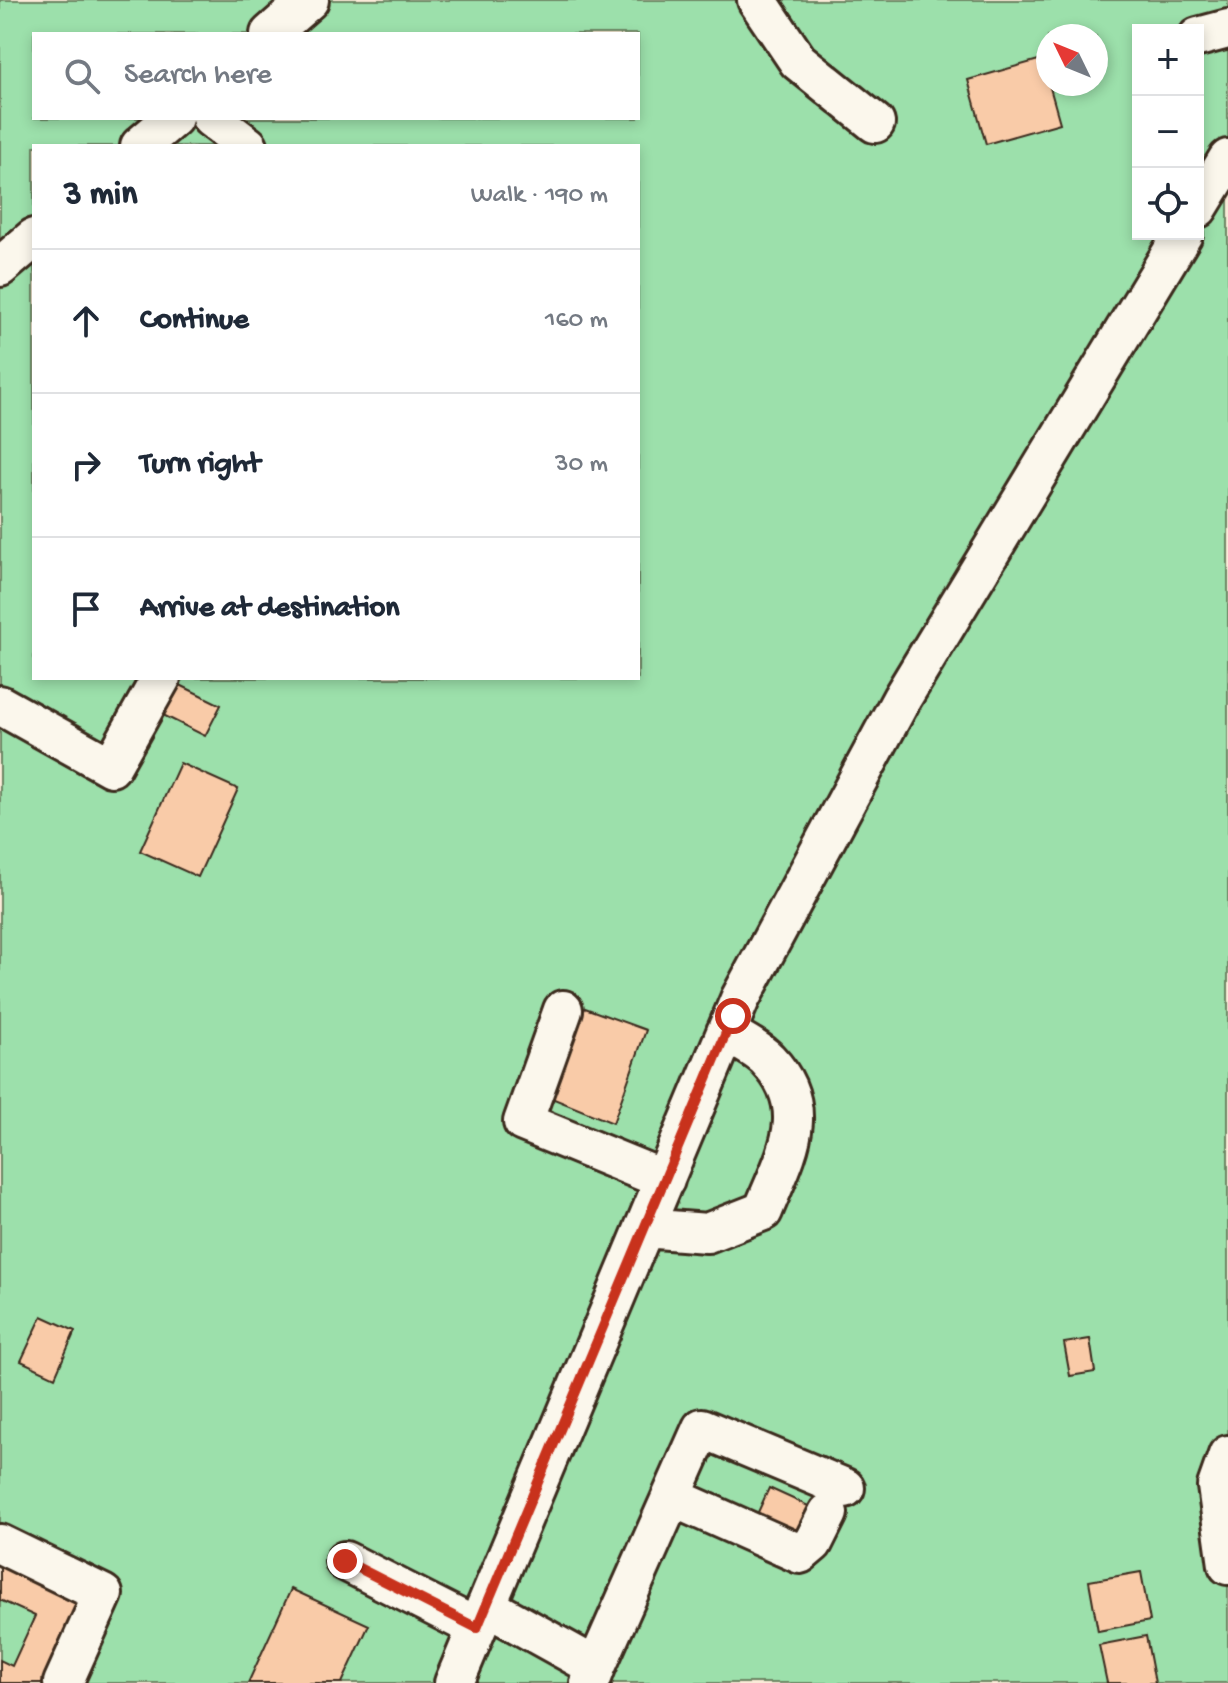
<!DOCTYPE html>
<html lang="en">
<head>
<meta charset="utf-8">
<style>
	body { margin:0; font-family:"Gochi Hand",sans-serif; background:#f2f2f3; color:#1f2937 }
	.controls { position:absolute; right:24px; top:24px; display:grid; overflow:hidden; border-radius:0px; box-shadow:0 4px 12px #0003 }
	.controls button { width:72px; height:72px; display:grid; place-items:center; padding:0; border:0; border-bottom:2px solid #e0e1e3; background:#fff; color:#1f2937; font:40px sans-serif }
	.compass { position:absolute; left:1036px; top:24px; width:72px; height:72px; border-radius:50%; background:#fff; box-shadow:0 4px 12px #0003; rotate:313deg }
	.stop { position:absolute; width:24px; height:24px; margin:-18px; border:6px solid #c8321e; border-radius:50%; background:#fff }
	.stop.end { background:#c8321e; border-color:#fff; box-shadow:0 2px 8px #0008 }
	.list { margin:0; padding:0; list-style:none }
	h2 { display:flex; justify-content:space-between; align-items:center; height:104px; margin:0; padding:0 32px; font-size:34px }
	h2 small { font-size:26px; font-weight:400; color:#747a83 }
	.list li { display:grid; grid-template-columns:52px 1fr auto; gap:24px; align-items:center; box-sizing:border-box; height:144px; padding:0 32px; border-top:2px solid #e0e1e3 }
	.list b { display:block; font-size:30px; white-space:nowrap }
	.list em { font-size:26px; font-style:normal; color:#747a83 }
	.icon { flex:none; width:44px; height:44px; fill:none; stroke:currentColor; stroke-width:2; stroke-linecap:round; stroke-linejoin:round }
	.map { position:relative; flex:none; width:1228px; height:1683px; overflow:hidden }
	.search { position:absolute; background:#fff; box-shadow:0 4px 12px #0003; left:32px; top:32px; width:608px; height:88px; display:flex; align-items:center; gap:20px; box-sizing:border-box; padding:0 28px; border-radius:0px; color:#747a83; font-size:30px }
	.panel { position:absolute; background:#fff; box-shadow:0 4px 12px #0003; left:32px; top:144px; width:608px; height:536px; border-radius:0px }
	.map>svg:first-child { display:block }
	.green { fill:#9ce0ab; stroke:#6c8564; stroke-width:2; fill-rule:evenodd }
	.building { fill:#f9cba8; stroke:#3b2a1e; stroke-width:2 }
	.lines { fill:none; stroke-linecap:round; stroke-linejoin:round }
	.minor-casing { stroke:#3b2a1e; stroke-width:44 }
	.minor { stroke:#fbf7ec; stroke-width:38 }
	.route { stroke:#c8321e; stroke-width:10 }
</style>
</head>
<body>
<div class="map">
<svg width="1228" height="1683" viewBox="0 0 1228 1683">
	<rect width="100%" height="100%" fill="#faead8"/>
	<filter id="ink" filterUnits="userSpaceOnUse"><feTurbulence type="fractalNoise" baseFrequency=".0125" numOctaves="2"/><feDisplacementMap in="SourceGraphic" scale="16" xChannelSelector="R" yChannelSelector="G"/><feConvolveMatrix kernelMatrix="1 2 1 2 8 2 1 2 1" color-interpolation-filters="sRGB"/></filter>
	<g filter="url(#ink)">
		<!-- green -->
		<path class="green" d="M0 0H1228V1683H0ZM1138 30H1198V234H1138ZM34 34H638V118H34ZM1048 36H1096V84H1048ZM34 146H638V678H34Z"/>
		<!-- building -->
		<path class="building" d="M1042 59 1060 123 986 144 968 80Z
			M174 682 221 705 205 736 159 713Z
			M180 763 238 789 198 877 140 851Z
			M585 1008 646 1030 613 1123 549 1097Z
			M42 1316 75 1331 55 1377 21 1361Z
			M1090 1339 1095 1372 1070 1376 1064 1343Z
			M769 1488 815 1509 800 1542 754 1521Z
			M0 1553 91 1596 52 1683H0V1660L12 1666 35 1616 0 1600Z
			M1141 1572 1150 1621 1098 1631 1089 1581Z
			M291 1589 369 1625 342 1683H248Z
			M1146 1636 1155 1683H1107L1099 1645Z"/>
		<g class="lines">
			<defs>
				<path id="minor" d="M757 0 798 61 875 123
					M270 34 309 0
					M1198 37 1228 29
					M211 118 248 146
					M140 146 173 118
					M1198 208 1228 159
					M0 267 34 238
					M0 705 111 767 161 678
					M563 1010 523 1122 665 1180
					M644 1228 707 1233 763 1211C784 1158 816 1110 768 1060 758 1049 740 1041 726 1032
					M1228 1455 1217 1486 1228 1565
					M672 1497 800 1554 813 1543 828 1513
					M0 1544 103 1594 63 1683
					M345 1561 477 1628
					M486 1606 596 1667 590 1683
					M596 1667 702 1428 845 1488
					M454 1683 740 999 902 698 1183 234"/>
			</defs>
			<!-- minor casing -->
			<use href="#minor" class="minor-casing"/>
			<!-- minor -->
			<use href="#minor" class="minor"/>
		</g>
	</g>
	<g class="lines" filter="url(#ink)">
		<!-- route -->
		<path class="route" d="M345 1561 477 1628 733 1016"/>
	</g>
</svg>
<div class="controls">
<button>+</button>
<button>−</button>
<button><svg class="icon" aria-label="locate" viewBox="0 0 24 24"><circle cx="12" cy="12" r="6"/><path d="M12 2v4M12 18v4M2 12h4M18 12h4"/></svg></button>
</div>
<svg class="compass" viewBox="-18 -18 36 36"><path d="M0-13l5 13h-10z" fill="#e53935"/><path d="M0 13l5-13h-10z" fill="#747a83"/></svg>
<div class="stop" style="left:733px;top:1016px"></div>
<div class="stop end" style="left:345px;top:1561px"></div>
<div class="search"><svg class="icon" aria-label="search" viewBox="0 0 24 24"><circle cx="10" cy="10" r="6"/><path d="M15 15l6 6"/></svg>Search here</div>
<section class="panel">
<h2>3 min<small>Walk · 190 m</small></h2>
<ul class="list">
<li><svg class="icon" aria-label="ahead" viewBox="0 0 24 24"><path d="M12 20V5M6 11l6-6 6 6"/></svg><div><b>Continue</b></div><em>160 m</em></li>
<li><svg class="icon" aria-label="right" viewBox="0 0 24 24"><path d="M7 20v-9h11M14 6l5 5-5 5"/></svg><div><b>Turn right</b></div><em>30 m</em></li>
<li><svg class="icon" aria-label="arrive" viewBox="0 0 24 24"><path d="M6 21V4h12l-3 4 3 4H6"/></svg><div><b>Arrive at destination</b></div></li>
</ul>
</section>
</div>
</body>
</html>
